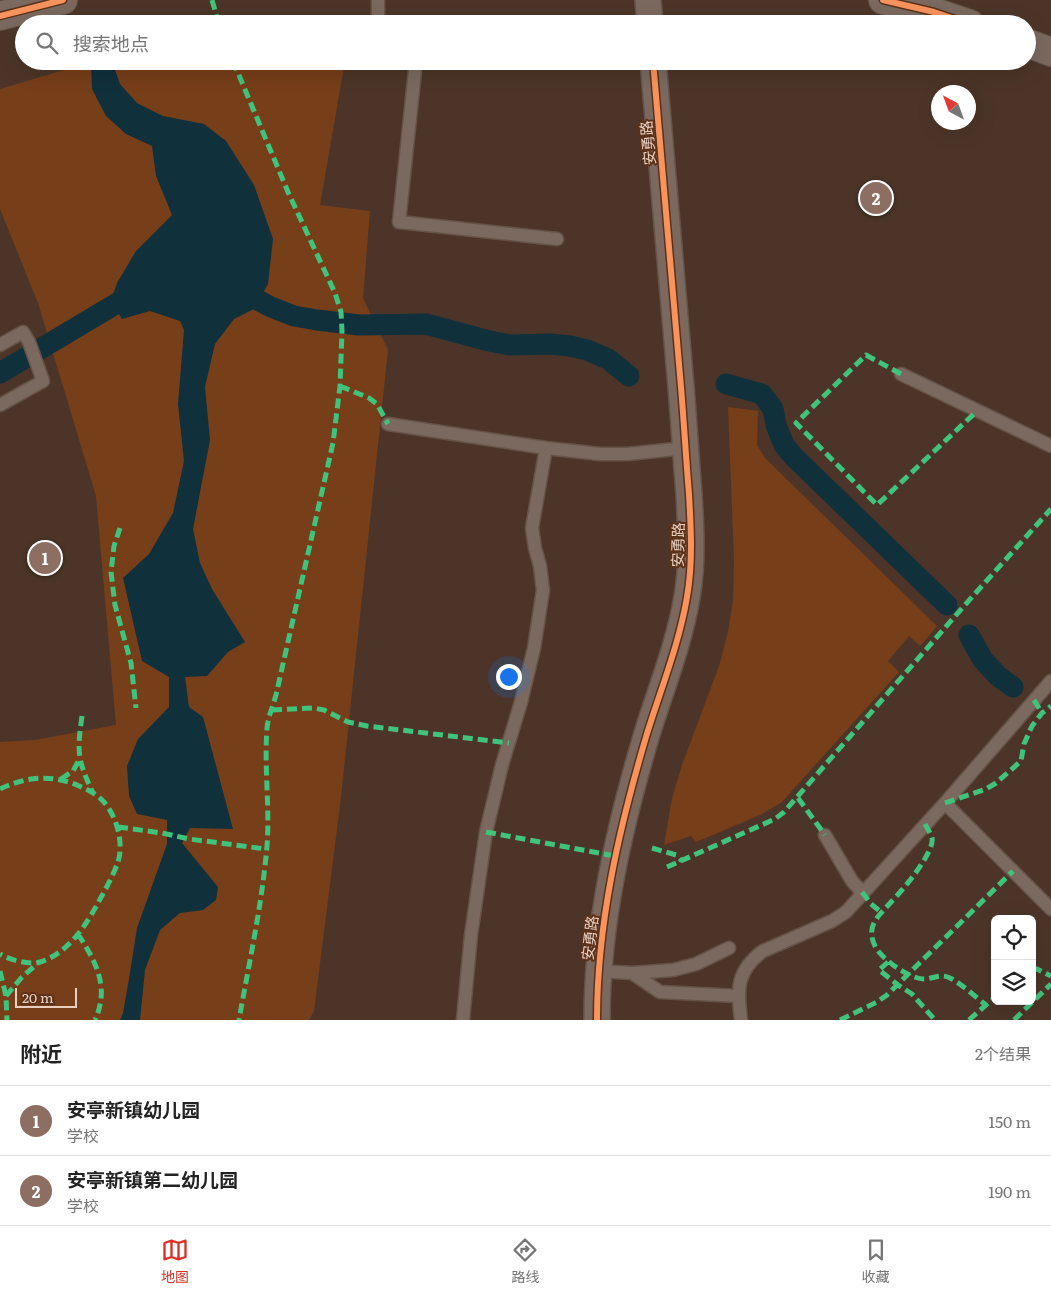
<!DOCTYPE html>
<html lang="zh">
<head>
<meta charset="utf-8">
<style>
	body { margin:0; font-family:Literata,"Noto Sans SC",serif; background:#f2f2f2; color:#222 }
	.controls { position:absolute; right:15px; bottom:15px; display:grid; overflow:hidden; border-radius:8px; box-shadow:0 5px 20px #0002 }
	.controls button { width:45px; height:45px; display:grid; place-items:center; padding:0; border:0; border-bottom:1px solid #e0e0e0; background:#fff; color:#222; font:25px sans-serif }
	.compass { position:absolute; left:931px; top:85px; width:45px; height:45px; border-radius:50%; background:#fff; box-shadow:0 5px 20px #0002; rotate:319deg }
	.scale { position:absolute; left:15px; bottom:12px; width:62px; box-sizing:border-box; padding-left:5px; border:2px solid #e8cec0; border-top:0; font-size:14px; line-height:18px; white-space:nowrap; color:#e8cec0; -webkit-text-stroke:4px #5b3119; paint-order:stroke }
	.you { position:absolute; left:508px; top:676px; width:18px; height:18px; margin:-12px; border:4px solid #fff; border-radius:50%; background:#1a73e8; box-shadow:0 0 0 8px #1a73e833 }
	.badge { display:grid; place-items:center; width:32px; height:32px; border-radius:50%; background:#d93025; color:#fff; font-size:16px; font-weight:700 }
	.pin { position:absolute; translate:-50% -50%; border:2px solid #fff; box-shadow:0 1px 5px #0006 }
	.list { margin:0; padding:0; list-style:none }
	h2 { display:flex; justify-content:space-between; align-items:center; height:65px; margin:0; padding:0 20px; font-size:21px }
	h2 small { font-size:16px; font-weight:400; color:#767676 }
	.list li { display:grid; grid-template-columns:32px 1fr auto; gap:15px; align-items:center; box-sizing:border-box; height:70px; padding:0 20px; border-top:1px solid #e0e0e0 }
	.list b { display:block; font-size:19px; white-space:nowrap }
	.list p { margin:0; font-size:16px; white-space:nowrap; color:#767676 }
	.list em { font-size:16px; font-style:normal; color:#767676 }
	.icon { flex:none; width:28px; height:28px; fill:none; stroke:currentColor; stroke-width:2; stroke-linecap:round; stroke-linejoin:round }
	.map { position:relative; flex:none; width:1051px; height:1020px; overflow:hidden }
	.search { position:absolute; background:#fff; box-shadow:0 5px 20px #0002; left:15px; right:15px; top:15px; height:55px; display:flex; align-items:center; gap:12px; box-sizing:border-box; padding:0 18px; border-radius:28px; color:#767676; font-size:19px }
	.sheet { height:205px; background:#fff }
	nav { display:flex; justify-content:space-around; align-items:center; box-sizing:border-box; height:70px; border-top:1px solid #e0e0e0; background:#fff; font-size:14px; color:#767676 }
	nav a { display:grid; justify-items:center; gap:2px }
	nav .on { color:#d93025 }
	.map>svg:first-child { display:block }
	.green { fill:#773e1a }
	.water { fill:#10303c }
	.lines { fill:none; stroke-linecap:round; stroke-linejoin:round }
	.canal { stroke:#10303c; stroke-width:21 }
	.service-casing { stroke:#665247; stroke-width:15 }
	.minor-casing { stroke:#665247; stroke-width:28 }
	.tertiary-casing { stroke:#665247; stroke-width:30 }
	.service { stroke:#7b695f; stroke-width:12 }
	.minor { stroke:#7b695f; stroke-width:25 }
	.tertiary { stroke:#7b695f; stroke-width:28 }
	.quiet { stroke:#40c37c; stroke-width:5; stroke-dasharray:10 5; stroke-linecap:butt }
	.cycleway-casing { stroke:#5b3119; stroke-width:9 }
	.cycleway { stroke:#f8935d; stroke-width:6 }
	.labels { text-anchor:middle; dominant-baseline:central; stroke-width:4; stroke-linejoin:round; paint-order:stroke }
	.street-label { font-size:15px; fill:#e8cec0; stroke:#5b3119 }
</style>
</head>
<body>
<div class="map">
<svg width="1051" height="1020" viewBox="0 0 1051 1020">
	<rect width="100%" height="100%" fill="#4c3528"/>
	<!-- green -->
	<path class="green" d="M94 61H345L320 205 370 211 363 298 388 350 341 797 314 1011 309 1020H0V742L35 740 116 725 96 496 38 303 0 209V89Z
		M728 407 758 411 757 445 765 458 937 626 920 646 909 636 888 661 899 672 781 803 760 815 696 842 691 836 664 845 672 798 682 765 719 666 728 632 733 600 734 561Z"/>
	<!-- water -->
	<path class="water" d="M104 61H112L120 84 137 103 163 116 204 124 226 141 254 185 273 239 268 284 254 309 234 319 215 344 205 387 210 440 193 529 200 563 212 589 245 642 228 652 207 676 185 677 189 707 203 717 233 829 190 828 182 843 218 887 216 900 203 910 180 913 160 930 145 970 140 1020H120L123 1013 129 979 137 928 167 844V820L137 814 129 796 127 766 138 739 169 707V677L142 661 123 578 149 554 173 513 184 461 178 404 184 330 180 321 150 311 122 319 111 301 117 283 136 251 172 215 156 176 152 146 126 134 106 116 92 89 91 65Z"/>
	<g class="lines">
		<!-- canal -->
		<path class="canal" d="M244 293 271 307 294 316 317 320 359 325 426 324 489 341 510 345 550 344 570 346 587 350 608 359 629 376
			M0 373 129 296
			M726 384 762 394 773 409 776 425 784 445 794 457 947 605
			M969 635 983 660 998 676 1013 687"/>
		<defs>
			<path id="service" d="M378 0V17L382 24
				M416 61 399 222 557 239
				M0 345 23 332 29 342 43 381 0 405
				M901 374 1051 446
				M388 424 546 448 600 454H627L686 448
				M945 803 1051 909
				M825 835 852 881 862 892
				M598 971 632 973 673 970 696 964 729 948
				M632 973 660 992 738 996
				M463 1020 471 935 486 832 502 765 521 702 534 648 543 590 540 566 535 548 532 528 546 448
				M741 1020C737 989 736 971 763 951L832 921 846 912 945 803 1051 681"/>
			<path id="minor" d="M648 0 650 24
				M597 1020C597 923 619 829 646 737 660 691 679 645 687 597 693 563 691 529 689 494 686 459 684 423 681 387 671 279 662 170 653 61"/>
			<path id="tertiary" d="M883 0 934 12 970 24
				M0 16 63 0
				M1027 43 1051 52"/>
		</defs>
		<!-- service casing -->
		<use href="#service" class="service-casing"/>
		<!-- minor casing -->
		<use href="#minor" class="minor-casing"/>
		<!-- tertiary casing -->
		<use href="#tertiary" class="tertiary-casing"/>
		<!-- service -->
		<use href="#service" class="service"/>
		<!-- minor -->
		<use href="#minor" class="minor"/>
		<!-- tertiary -->
		<use href="#tertiary" class="tertiary"/>
		<!-- quiet -->
		<path class="quiet" d="M212 0 219 24
			M233 61 288 192 335 293 341 312 342 331 340 386 333 443 276 695C273 706 268 717 267 728 264 768 270 807 267 846 262 905 249 963 239 1020
			M901 374 866 355 796 423 877 505 977 411
			M340 386 369 398 377 404 388 424
			M120 528 114 546 111 572 115 605 131 663 136 708
			M1034 700 1042 713
			M272 710 314 708 324 710 348 722 367 726 509 743
			M82 716C77 752 77 759 93 793
			M61 779 73 771 79 760
			M0 789C25 777 51 774 77 785 86 789 97 794 103 801 117 816 124 843 118 862 113 876 105 890 98 903 85 927 67 954 40 962 29 965 10 960 0 954
			M798 798 825 835
			M945 803 986 789 996 783 1021 761 1024 744 1032 726 1042 713 1051 706
			M925 824C927 828 931 834 932 838 935 852 902 891 892 901 879 916 865 925 875 946 881 959 910 979 924 979 933 979 940 973 950 978 959 982 977 998 986 1005
			M118 827 162 833 189 839 266 849
			M486 832 615 856
			M652 848 676 855 682 861
			M667 867 775 819 784 812 964 606 1051 509
			M862 892 871 904 881 912
			M78 934C96 962 110 987 95 1020
			M888 962 879 970 898 985 912 994 935 1020
			M1032 970 1037 969 1051 976
			M0 971 6 996 7 1020
			M6 996 22 977 38 963
			M840 1020 877 1002 887 995 1013 871
			M969 1020 995 997
			M1014 1020 1051 984"/>
		<defs>
			<path id="cycleway" d="M883 0 934 12 970 24
				M0 16 63 0
				M597 1020C597 923 619 829 646 737 660 691 679 645 687 597 693 563 691 529 689 494 686 459 684 423 681 387 671 279 662 170 653 61"/>
		</defs>
		<!-- cycleway casing -->
		<use href="#cycleway" class="cycleway-casing"/>
		<!-- cycleway -->
		<use href="#cycleway" class="cycleway"/>
	</g>
	<g class="labels">
		<!-- street labels -->
		<g class="street-label">
			<text transform="translate(647 143) rotate(-95)">安勇路</text>
			<text transform="translate(677 545) rotate(-89)">安勇路</text>
			<text transform="translate(589 938) rotate(-83)">安勇路</text>
		</g>
	</g>
</svg>
<div class="controls">
<button><svg class="icon" aria-label="locate" viewBox="0 0 24 24"><circle cx="12" cy="12" r="6"/><path d="M12 2v4M12 18v4M2 12h4M18 12h4"/></svg></button>
<button><svg class="icon" aria-label="layers" viewBox="0 0 24 24"><path d="M12 4l9 5-9 5-9-5zM3 14l9 5 9-5"/></svg></button>
</div>
<svg class="compass" viewBox="-18 -18 36 36"><path d="M0-13l5 13h-10z" fill="#e53935"/><path d="M0 13l5-13h-10z" fill="#767676"/></svg>
<div class="scale">20 m</div>
<div class="you"></div>
<div class="pin badge" style="left:45px;top:558px;background:#8d6e63">1</div>
<div class="pin badge" style="left:876px;top:198px;background:#8d6e63">2</div>
<div class="search"><svg class="icon" aria-label="search" viewBox="0 0 24 24"><circle cx="10" cy="10" r="6"/><path d="M15 15l6 6"/></svg>搜索地点</div>
</div>
<section class="sheet">
<h2>附近<small>2个结果</small></h2>
<ul class="list">
<li><span class="badge" style="background:#8d6e63">1</span><div><b>安亭新镇幼儿园</b><p>学校</p></div><em>150 m</em></li>
<li><span class="badge" style="background:#8d6e63">2</span><div><b>安亭新镇第二幼儿园</b><p>学校</p></div><em>190 m</em></li>
</ul>
</section>
<nav>
<a class="on"><svg class="icon" aria-label="map" viewBox="0 0 24 24"><path d="M3 6l6-2 6 2 6-2v14l-6 2-6-2-6 2zM9 4v14M15 6v14"/></svg>地图</a>
<a><svg class="icon" aria-label="directions" viewBox="0 0 24 24"><path d="M12 3l9 9-9 9-9-9zM9 14v-3h6M13 9l2 2-2 2"/></svg>路线</a>
<a><svg class="icon" aria-label="saved" viewBox="0 0 24 24"><path d="M7 4h10v16l-5-4-5 4z"/></svg>收藏</a>
</nav>
</body>
</html>
